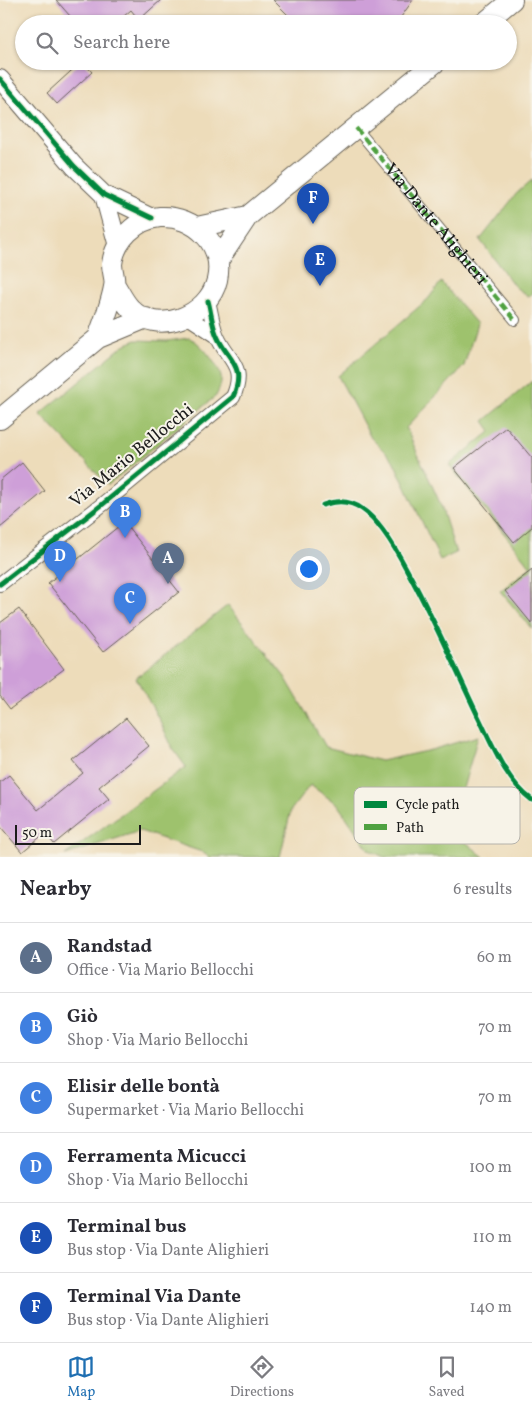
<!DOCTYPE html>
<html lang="en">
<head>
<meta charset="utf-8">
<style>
	body { margin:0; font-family:Vollkorn,serif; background:#f2f2f3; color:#2b2b33 }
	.scale { position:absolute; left:15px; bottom:12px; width:126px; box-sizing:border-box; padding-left:5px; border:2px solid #1c1c1c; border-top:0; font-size:14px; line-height:18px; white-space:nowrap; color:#1c1c1c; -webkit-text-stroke:4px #f7f3e8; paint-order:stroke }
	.you { position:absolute; left:308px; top:568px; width:18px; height:18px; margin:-12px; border:4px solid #fff; border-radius:50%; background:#1a73e8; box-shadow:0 0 0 8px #1a73e833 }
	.badge { display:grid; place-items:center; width:32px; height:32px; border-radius:50%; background:#1f6fb2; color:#fff; font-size:16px; font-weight:700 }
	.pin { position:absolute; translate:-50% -41px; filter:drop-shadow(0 1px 2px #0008) }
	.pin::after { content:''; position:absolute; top:26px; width:18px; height:15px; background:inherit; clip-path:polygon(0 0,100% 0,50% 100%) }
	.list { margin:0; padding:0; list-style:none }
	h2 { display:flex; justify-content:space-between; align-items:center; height:65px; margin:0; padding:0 20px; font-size:21px }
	h2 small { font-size:16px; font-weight:400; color:#7c7c81 }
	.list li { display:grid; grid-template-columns:32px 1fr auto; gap:15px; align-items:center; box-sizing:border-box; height:70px; padding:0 20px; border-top:1px solid #e1e1e2 }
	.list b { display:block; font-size:19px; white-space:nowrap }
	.list p { margin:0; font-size:16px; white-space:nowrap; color:#7c7c81 }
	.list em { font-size:16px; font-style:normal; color:#7c7c81 }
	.icon { flex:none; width:28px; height:28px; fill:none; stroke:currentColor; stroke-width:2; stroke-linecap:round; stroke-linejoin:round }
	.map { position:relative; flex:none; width:532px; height:857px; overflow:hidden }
	.search { position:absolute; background:#fff; box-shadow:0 1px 4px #0004; left:15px; right:15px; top:15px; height:55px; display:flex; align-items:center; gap:12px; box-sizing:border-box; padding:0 18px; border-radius:28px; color:#7c7c81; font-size:19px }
	.sheet { height:485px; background:#fff }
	nav { display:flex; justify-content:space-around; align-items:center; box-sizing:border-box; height:70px; border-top:1px solid #e1e1e2; background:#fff; font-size:14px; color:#7c7c81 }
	nav a { display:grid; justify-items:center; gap:2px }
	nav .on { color:#1f6fb2 }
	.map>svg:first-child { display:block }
	.green { fill:#9ec26d; stroke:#5d6f44 }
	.building { fill:#ce9fd8 }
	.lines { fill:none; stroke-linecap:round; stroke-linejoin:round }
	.pedestrian-casing { stroke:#655f53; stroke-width:12 }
	.minor-casing { stroke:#655f53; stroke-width:16 }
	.tertiary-casing { stroke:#655f53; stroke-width:20 }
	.secondary-casing { stroke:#655f53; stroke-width:22 }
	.pedestrian { stroke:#fff; stroke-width:10 }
	.minor { stroke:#fff; stroke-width:14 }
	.tertiary { stroke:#fff; stroke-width:18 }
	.secondary { stroke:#fff; stroke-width:20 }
	.quiet { stroke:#4fa141; stroke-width:4; stroke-dasharray:8 4; stroke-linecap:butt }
	.cycleway-casing { stroke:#f7f3e8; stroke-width:8 }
	.cycleway { stroke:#00873e; stroke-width:5 }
	.labels { text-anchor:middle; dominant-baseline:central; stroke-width:4; stroke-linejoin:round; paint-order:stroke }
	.street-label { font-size:18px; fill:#1c1c1c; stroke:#f7f3e8 }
	.key { fill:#f7f3e8; stroke:#b5b2ab; stroke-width:1 }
	.key-label { font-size:14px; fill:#1c1c1c }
</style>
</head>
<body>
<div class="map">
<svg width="532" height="857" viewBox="0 0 532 857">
	<rect width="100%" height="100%" fill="#f7f3e8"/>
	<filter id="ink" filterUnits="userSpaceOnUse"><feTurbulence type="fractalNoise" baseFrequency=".02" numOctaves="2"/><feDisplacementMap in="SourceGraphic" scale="10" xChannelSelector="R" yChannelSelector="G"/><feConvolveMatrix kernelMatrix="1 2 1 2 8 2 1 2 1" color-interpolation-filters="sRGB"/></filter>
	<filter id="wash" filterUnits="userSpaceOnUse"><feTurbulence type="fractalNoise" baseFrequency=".0096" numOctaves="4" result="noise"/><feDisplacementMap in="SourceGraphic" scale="20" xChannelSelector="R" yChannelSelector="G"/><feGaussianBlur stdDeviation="1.12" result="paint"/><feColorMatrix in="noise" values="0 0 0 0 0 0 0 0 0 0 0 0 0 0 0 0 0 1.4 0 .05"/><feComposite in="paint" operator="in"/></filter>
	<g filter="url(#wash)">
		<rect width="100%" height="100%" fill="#eddcba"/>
		<!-- green -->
		<path class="green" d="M532 180V294L528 296 515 287 480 240 517 193Z
			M441 282 477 324 464 366 406 428 440 503 456 553 440 560 393 460 371 438 338 376 428 299Z
			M189 338C200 341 219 366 221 377 222 383 219 390 216 396L108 485 40 414 124 345 136 340 167 341Z
			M532 381V629L500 591 531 567 449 465 491 431 484 421Z
			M228 605 285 677 326 747 381 761 431 750 478 736 451 830 484 857H384L369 850 337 804 310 785 291 810 280 857H209L202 852 140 831 65 855 186 767 173 749 160 721 136 678Z"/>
		<g id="blocks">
			<!-- building -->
			<path class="building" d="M56 0H161L139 20 131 10 115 24H77Z
				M273 0H413L401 17 393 24H297Z
				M82 61 92 72 57 104 47 93Z
				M506 427 532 458V527L514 542 454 468Z
				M22 462 45 491 0 528V480Z
				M124 522 179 592 103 652 48 583Z
				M532 570V624L505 591Z
				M19 609 64 669 10 709 0 696V623Z
				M126 718 149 746 99 787 109 799 54 844 45 833 22 852 0 826V782L9 775 38 810 83 773 73 761Z"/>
		</g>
	</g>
	<g filter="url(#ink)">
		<use href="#blocks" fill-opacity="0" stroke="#655f53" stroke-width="1"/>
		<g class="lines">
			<defs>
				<g id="pedestrian">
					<path id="s1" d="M356 128 515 320"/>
				</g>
				<path id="minor" d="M188 317 217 336
					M0 584 103 504 233 397C247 365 227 360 217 336 212 325 211 312 208 301"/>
				<path id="tertiary" d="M0 79 74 166 104 195 152 218
					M104 195 118 246"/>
				<path id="secondary" d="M483 24 512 0
					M197 227 248 216
					M218 261 248 216 437 61
					M98 338C104 321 111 304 114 287 116 279 112 272 112 264 115 240 136 219 160 217 194 215 225 244 217 280 209 316 156 337 130 308 124 302 120 293 115 285
					M0 419 98 338 146 318"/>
			</defs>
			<!-- pedestrian casing -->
			<use href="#pedestrian" class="pedestrian-casing"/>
			<!-- minor casing -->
			<use href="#minor" class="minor-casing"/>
			<!-- tertiary casing -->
			<use href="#tertiary" class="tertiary-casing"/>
			<!-- secondary casing -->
			<use href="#secondary" class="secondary-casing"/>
			<!-- pedestrian -->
			<use href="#pedestrian" class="pedestrian"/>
			<!-- minor -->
			<use href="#minor" class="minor"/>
			<!-- tertiary -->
			<use href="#tertiary" class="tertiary"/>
			<!-- secondary -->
			<use href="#secondary" class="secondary"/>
			<!-- quiet -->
			<path class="quiet" d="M356 128 515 320"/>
			<defs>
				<path id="cycleway" d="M0 79 74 166 104 195 152 218
					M323 505C337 500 350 500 362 509 380 521 397 551 407 570 433 617 454 666 477 714 492 744 505 780 532 800
					M0 584 103 504 233 397C247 365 227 360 217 336 212 325 211 312 208 301"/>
			</defs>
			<!-- cycleway casing -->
			<use href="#cycleway" class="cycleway-casing"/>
			<!-- cycleway -->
			<use href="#cycleway" class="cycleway"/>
		</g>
	</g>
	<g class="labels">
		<!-- street labels -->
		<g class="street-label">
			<text stroke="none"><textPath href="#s1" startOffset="125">Via Dante Alighieri</textPath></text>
			<text transform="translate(132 456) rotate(-39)">Via Mario Bellocchi</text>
		</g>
	</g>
	<!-- legend -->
	<rect x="354" y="787" width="166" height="57" rx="8" class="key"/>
	<rect x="364" y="801" width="23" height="7" fill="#00873e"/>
	<rect x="364" y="824" width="23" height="6" fill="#4fa141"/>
	<g class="key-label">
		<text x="396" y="809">Cycle path</text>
		<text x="396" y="832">Path</text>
	</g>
</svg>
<div class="scale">50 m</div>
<div class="you"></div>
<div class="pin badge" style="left:168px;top:584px;background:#5c6f8a">A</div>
<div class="pin badge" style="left:125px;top:538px;background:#3f7fe0">B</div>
<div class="pin badge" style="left:130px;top:624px;background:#3f7fe0">C</div>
<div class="pin badge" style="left:60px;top:582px;background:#3f7fe0">D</div>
<div class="pin badge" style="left:320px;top:286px;background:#1a4fb4">E</div>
<div class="pin badge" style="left:313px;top:224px;background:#1a4fb4">F</div>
<div class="search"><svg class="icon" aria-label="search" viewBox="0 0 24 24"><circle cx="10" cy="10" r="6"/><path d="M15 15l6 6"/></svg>Search here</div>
</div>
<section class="sheet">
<h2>Nearby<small>6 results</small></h2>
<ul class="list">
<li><span class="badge" style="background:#5c6f8a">A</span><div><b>Randstad</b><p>Office · Via Mario Bellocchi</p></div><em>60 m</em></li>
<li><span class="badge" style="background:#3f7fe0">B</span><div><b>Giò</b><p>Shop · Via Mario Bellocchi</p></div><em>70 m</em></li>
<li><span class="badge" style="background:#3f7fe0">C</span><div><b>Elisir delle bontà</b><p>Supermarket · Via Mario Bellocchi</p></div><em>70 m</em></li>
<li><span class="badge" style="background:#3f7fe0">D</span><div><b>Ferramenta Micucci</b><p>Shop · Via Mario Bellocchi</p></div><em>100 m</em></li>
<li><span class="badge" style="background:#1a4fb4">E</span><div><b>Terminal bus</b><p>Bus stop · Via Dante Alighieri</p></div><em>110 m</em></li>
<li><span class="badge" style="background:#1a4fb4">F</span><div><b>Terminal Via Dante</b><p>Bus stop · Via Dante Alighieri</p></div><em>140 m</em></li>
</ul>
</section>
<nav>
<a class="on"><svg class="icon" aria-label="map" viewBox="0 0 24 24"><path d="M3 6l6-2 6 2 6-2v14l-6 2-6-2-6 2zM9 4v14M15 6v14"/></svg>Map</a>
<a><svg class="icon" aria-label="directions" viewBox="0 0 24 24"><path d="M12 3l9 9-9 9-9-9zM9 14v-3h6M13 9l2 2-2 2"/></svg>Directions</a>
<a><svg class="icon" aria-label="saved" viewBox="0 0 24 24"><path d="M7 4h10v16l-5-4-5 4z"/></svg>Saved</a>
</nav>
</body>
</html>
